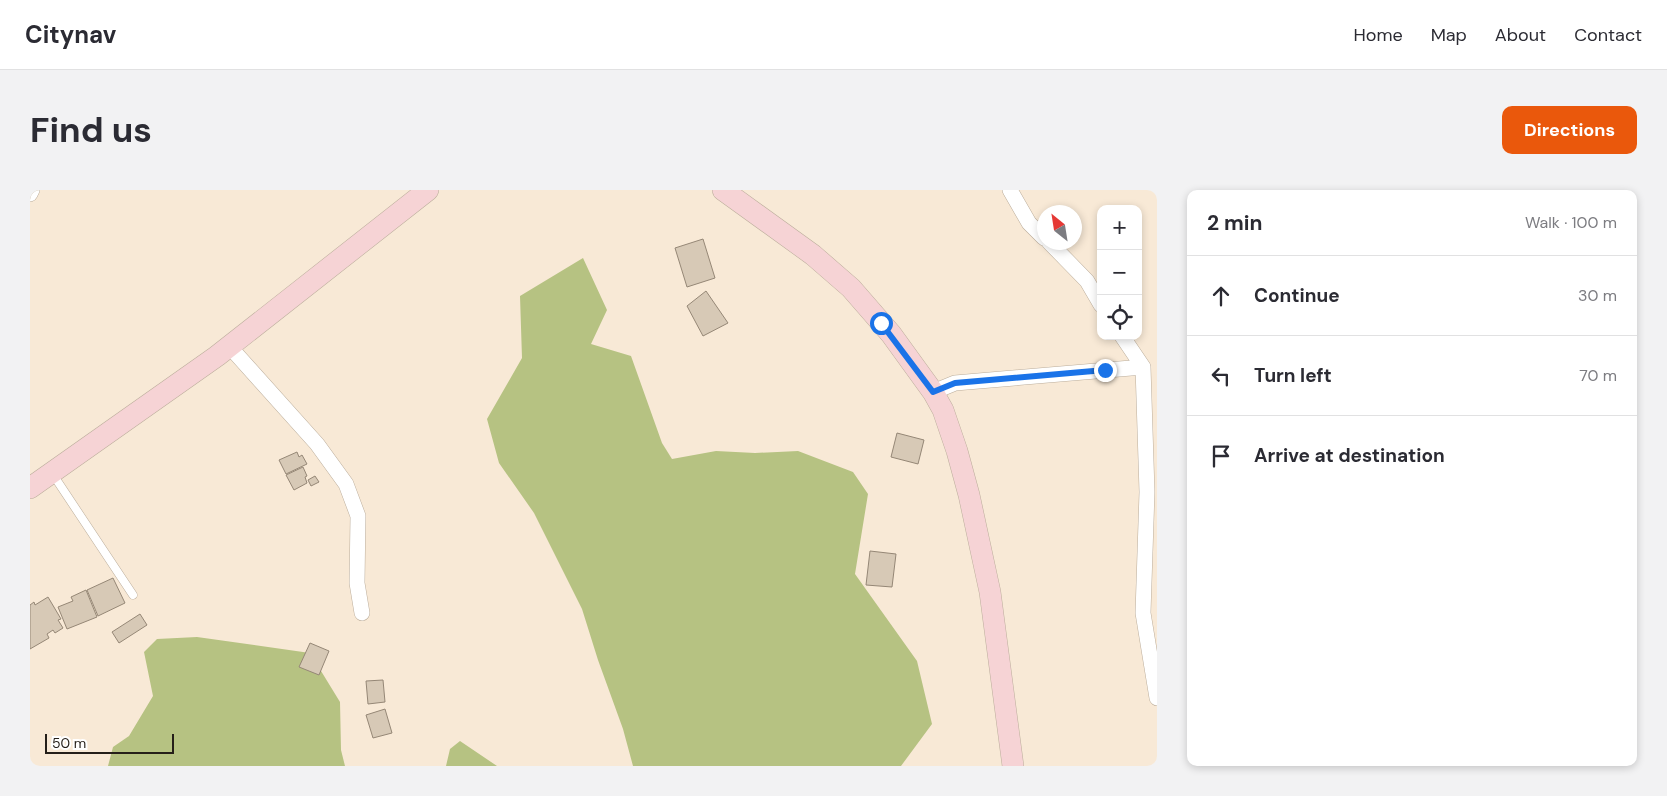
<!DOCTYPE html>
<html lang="en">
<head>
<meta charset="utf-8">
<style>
	body { margin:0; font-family:"DM Sans",sans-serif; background:#f2f2f3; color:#2b2b33 }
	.controls { position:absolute; right:15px; top:15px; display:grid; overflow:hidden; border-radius:10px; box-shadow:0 2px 8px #0003 }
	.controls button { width:45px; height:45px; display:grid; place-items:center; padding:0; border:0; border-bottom:1px solid #e1e1e2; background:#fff; color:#2b2b33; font:25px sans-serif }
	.compass { position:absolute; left:1007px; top:15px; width:45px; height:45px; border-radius:50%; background:#fff; box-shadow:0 2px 8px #0003; rotate:330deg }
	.scale { position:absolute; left:15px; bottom:12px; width:129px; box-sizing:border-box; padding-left:5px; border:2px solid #251f19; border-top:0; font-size:14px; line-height:18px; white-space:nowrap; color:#251f19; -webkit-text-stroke:4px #fff; paint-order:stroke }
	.stop { position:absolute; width:15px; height:15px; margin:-11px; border:4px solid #1a73e8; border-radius:50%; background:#fff }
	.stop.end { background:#1a73e8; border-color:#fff; box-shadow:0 1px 5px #0008 }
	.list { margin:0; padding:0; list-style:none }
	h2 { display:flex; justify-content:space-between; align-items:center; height:65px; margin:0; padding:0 20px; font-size:21px }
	h2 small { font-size:16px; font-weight:400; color:#7c7c81 }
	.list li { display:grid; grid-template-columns:32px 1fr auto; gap:15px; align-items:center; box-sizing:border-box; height:80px; padding:0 20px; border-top:1px solid #e1e1e2 }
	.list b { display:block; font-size:19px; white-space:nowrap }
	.list em { font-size:16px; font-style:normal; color:#7c7c81 }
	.icon { flex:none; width:28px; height:28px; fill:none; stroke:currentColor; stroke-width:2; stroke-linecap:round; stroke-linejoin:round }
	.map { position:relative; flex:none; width:1127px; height:576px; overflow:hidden; border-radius:10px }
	header { display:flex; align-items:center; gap:30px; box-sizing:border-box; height:70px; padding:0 25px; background:#fff; border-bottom:1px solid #e1e1e2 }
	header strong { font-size:24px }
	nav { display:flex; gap:28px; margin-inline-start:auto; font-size:18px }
	.intro { display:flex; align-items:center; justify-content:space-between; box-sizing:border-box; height:120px; padding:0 30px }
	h1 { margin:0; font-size:35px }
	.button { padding:12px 22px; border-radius:10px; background:#ea580c; color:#fff; font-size:18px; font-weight:700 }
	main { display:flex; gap:30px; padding:0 30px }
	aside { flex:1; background:#fff; border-radius:10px; box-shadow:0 2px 8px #0003 }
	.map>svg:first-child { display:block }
	.green { fill:#b6c282 }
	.building { fill:#d7c9b6; stroke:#958776 }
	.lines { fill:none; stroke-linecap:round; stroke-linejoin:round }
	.lane-casing { stroke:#bbad9b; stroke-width:9 }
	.street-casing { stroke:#bbad9b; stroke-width:16 }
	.secondary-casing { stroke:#bbad9b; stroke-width:22 }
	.lane { stroke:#fff; stroke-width:8 }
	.street { stroke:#fff; stroke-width:15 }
	.secondary { stroke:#f6d3d5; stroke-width:21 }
	.route { stroke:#1a73e8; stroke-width:6 }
</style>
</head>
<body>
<header>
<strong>Citynav</strong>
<nav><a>Home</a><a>Map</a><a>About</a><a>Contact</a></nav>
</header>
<div class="intro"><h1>Find us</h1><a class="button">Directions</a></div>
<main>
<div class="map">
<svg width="1127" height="576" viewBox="0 0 1127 576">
	<rect width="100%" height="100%" fill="#f8e9d6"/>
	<!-- green -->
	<path class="green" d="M553 68 577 120 561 154 601 166 632 253 642 269 686 261 725 263 768 261 823 282 838 304 825 384 887 471 902 534 871 576H603L593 539 568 470 552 419 504 323 469 273 457 229 492 168 490 106Z
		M167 447 280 463 310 512 311 560 315 576H78L83 557 99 546 123 506 114 462 127 449Z
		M430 551 467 576H416L420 559Z"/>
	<!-- building -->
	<path class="building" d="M673 49 685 88 657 97 645 58Z
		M676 101 698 133 673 146 657 116Z
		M867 243 894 250 888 274 861 267Z
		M267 262 269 267 272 265 277 274 256 284 249 270Z
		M273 277 277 286 275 287 277 293 264 300 256 285Z
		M285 286 289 292 281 296 278 290Z
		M840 361 866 364 862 397 836 395Z
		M83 388 95 413 68 426 57 400Z
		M56 400 67 427 37 439 28 417 43 411 41 407Z
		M18 407 31 429 28 430 33 438 25 443 23 440 17 444 19 448 0 459V415L4 412 5 415Z
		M110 424 117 435 89 453 82 442Z
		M280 453 299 461 289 485 269 477Z
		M353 490 355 512 338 514 336 491Z
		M355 519 362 543 343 548 336 525Z"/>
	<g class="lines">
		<defs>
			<path id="lane" d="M22 283 103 405"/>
			<path id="street" d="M980 0 999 33 1014 48
				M0 4 2 0
				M1019 52 1057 91 1071 115
				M1092 146 1113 177 1117 302 1113 423 1127 508
				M200 157 287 254 316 294 328 326 327 393 332 423
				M903 202 925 193 1113 177"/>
			<path id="secondary" d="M693 0 783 65 821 98 861 144 903 202 913 220 927 261 939 305 960 402 983 576
				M0 298 187 166 398 0"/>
		</defs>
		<!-- lane casing -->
		<use href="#lane" class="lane-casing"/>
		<!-- street casing -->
		<use href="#street" class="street-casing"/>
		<!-- secondary casing -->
		<use href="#secondary" class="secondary-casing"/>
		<!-- lane -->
		<use href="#lane" class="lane"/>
		<!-- street -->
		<use href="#street" class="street"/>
		<!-- secondary -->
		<use href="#secondary" class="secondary"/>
	</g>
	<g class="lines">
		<!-- route -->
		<path class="route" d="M851 133 903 202 925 193 1075 180"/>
	</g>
</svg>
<div class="controls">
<button>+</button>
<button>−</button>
<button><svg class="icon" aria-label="locate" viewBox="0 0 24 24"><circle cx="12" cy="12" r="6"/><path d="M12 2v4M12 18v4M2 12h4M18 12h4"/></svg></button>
</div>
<svg class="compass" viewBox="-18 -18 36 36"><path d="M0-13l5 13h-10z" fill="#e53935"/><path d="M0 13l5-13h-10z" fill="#7c7c81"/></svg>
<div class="scale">50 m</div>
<div class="stop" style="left:851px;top:133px"></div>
<div class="stop end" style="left:1075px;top:180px"></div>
</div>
<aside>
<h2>2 min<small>Walk · 100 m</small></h2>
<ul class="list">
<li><svg class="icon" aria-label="ahead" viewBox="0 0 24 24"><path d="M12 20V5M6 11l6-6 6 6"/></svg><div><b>Continue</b></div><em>30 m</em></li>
<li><svg class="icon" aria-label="left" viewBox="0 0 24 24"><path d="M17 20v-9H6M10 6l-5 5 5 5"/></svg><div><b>Turn left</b></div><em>70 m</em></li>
<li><svg class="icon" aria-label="arrive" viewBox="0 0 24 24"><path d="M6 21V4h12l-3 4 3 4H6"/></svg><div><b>Arrive at destination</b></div></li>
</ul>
</aside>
</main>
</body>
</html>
